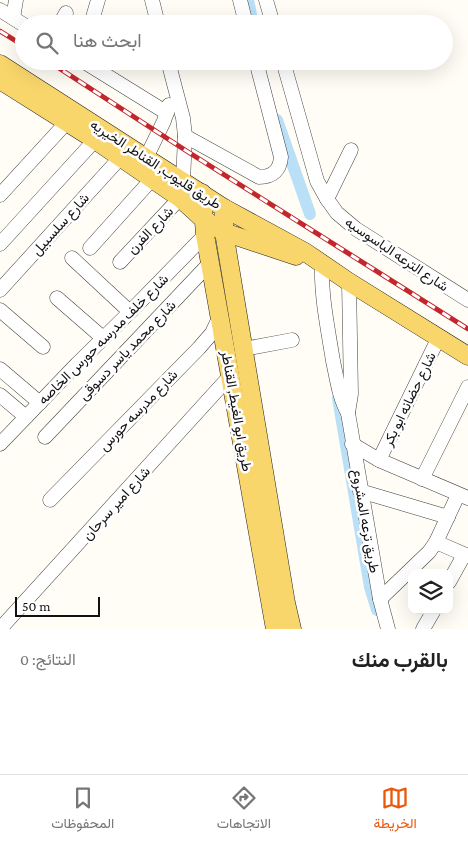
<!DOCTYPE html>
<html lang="ar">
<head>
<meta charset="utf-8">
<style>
  :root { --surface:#fff; --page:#f2f2f2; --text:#222; --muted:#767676; --line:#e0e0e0; --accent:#ea580c }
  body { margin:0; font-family:"Crimson Pro",Vazirmatn,serif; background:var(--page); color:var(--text); direction:rtl }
  .controls { position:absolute; right:15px; bottom:15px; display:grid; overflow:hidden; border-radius:10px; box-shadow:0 5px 20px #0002 }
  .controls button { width:45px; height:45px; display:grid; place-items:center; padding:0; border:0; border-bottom:1px solid var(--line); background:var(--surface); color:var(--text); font:25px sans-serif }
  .scale { position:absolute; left:15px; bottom:12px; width:85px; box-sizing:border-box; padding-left:5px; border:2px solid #111; border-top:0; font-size:14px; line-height:18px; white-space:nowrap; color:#111; -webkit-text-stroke:4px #fff; paint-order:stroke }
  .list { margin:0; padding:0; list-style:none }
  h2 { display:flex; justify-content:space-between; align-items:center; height:65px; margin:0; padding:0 20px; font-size:21px }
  h2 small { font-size:16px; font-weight:400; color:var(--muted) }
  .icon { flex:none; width:28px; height:28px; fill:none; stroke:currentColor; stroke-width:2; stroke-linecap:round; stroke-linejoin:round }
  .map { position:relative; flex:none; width:468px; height:629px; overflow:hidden; direction:ltr }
  .search { position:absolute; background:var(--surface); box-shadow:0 5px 20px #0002; left:15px; right:15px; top:15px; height:55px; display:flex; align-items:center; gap:12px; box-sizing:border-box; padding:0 18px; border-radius:28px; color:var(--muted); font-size:19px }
  .sheet { height:145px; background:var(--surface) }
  nav { display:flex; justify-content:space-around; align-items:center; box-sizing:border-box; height:70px; border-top:1px solid var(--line); background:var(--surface); font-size:14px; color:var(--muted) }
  nav a { display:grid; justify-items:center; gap:2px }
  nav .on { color:var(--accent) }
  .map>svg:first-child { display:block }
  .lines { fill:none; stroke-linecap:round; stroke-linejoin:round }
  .canal { stroke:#b9e0f7; stroke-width:12 }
  .minor-casing { stroke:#444; stroke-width:15 }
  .major-casing { stroke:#222; stroke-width:19 }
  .minor { stroke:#fff; stroke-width:14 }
  .major { stroke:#f9d66b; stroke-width:18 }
  .rail-casing { stroke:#c4262e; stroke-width:5 }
  .rail { stroke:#fff; stroke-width:3; stroke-dasharray:9; stroke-linecap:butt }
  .labels { text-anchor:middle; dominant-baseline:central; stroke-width:5; stroke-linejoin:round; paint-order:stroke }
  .street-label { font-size:14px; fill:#111; stroke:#fff }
</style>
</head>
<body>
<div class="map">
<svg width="468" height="629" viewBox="0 0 468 629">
  <rect width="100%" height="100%" fill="#fffdf5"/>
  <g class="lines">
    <!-- canal -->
    <g class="canal">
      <path d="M248 0 253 24"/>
      <path d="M277 120 310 214"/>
      <path d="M338 398 370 587 377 610"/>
    </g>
    <!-- minor casing -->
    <g class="minor-casing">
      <g id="minor">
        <path d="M152 0 158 24"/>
        <path d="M240 0 246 24"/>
        <path d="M266 0 273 24"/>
        <path d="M0 10 24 25"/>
        <path d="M13 18 16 0"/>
        <path d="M60 24 66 13"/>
        <path d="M91 24 98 0"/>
        <path d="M83 61 167 113"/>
        <path d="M168 61 183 118 185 136 183 182"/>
        <path d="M283 61 317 181 327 199 337 213 356 229 468 300"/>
        <path d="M185 136 259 177C273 177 280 170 281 157L256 61"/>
        <path d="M146 158 164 121 169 105"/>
        <path d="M0 195 67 122"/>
        <path d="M327 199 351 150"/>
        <path d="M0 244 95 140"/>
        <path d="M90 248 152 179"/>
        <path d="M72 258 130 312"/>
        <path d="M120 262 180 198"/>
        <path d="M322 265C321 297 328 329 333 361 337 379 339 397 348 413L380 599 388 629"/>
        <path d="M0 290 120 158"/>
        <path d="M57 298 103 338"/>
        <path d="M0 310 43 347"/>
        <path d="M244 349 292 340"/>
        <path d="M0 369 40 403"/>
        <path d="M0 395 26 417"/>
        <path d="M348 413 351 394 349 282"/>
        <path d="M45 437 210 263"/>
        <path d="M0 444 77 364 130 312 205 235"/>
        <path d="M352 444 379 460 468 498"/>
        <path d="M379 460 438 339"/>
        <path d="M422 479 468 387"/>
        <path d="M360 491 448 517"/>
        <path d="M50 500 199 348 212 333 220 316"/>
        <path d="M436 542 468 556"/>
        <path d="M449 582 464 555"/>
        <path d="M380 599 429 552 436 542 458 495"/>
        <path d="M0 629 231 375"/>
        <path d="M423 629 434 610"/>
      </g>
    </g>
    <!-- major casing -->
    <g class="major-casing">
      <g id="major">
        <path d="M0 64 224 208 305 252 349 282 468 356"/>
        <path d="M0 80 95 140 180 198 203 219 224 232 296 256"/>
        <path d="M202 193 205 235 275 629"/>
        <path d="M224 208V232L286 603 292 629"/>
      </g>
    </g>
    <!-- minor -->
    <use href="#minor" class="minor"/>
    <!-- major -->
    <use href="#major" class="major"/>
    <!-- rail casing -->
    <g class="rail-casing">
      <g id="rail">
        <path d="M0 31 24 46"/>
        <path d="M48 61 185 150 468 329"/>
      </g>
    </g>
    <!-- rail -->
    <use href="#rail" class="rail"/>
  </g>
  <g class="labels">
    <!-- street labels -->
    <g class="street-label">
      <text transform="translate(156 164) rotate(33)">طريق قليوب, القناطر الخيريه</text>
      <text transform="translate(60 224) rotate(-48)">شارع سلسبيل</text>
      <text transform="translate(150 230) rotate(-46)">شارع الفرن</text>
      <text transform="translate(397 254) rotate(34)">شارع الترعه الباسوسيه</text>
      <text transform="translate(103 339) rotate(-45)">شارع خلف مدرسه حورس الخاصه</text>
      <text transform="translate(127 350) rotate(-46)">شارع محمد ياسر دسوقى</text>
      <text transform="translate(409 399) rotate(-64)">شارع حضانه ابو بكر</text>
      <text transform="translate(138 410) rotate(-46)">شارع مدرسه حورس</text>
      <text transform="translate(237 411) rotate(80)">طريق ابو الغيط, القناطر</text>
      <text transform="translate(116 503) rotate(-48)">شارع امير سرحان</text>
      <text transform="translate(366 521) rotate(80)">طريق ترعه المشروع</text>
    </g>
  </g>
</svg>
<div class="controls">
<button><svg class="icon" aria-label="layers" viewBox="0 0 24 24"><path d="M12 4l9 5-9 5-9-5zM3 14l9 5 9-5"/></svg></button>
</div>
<div class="scale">50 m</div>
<div class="search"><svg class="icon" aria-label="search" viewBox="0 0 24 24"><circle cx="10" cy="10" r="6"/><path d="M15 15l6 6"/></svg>ابحث هنا</div>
</div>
<section class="sheet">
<h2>بالقرب منك<small>النتائج: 0</small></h2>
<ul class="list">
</ul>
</section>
<nav>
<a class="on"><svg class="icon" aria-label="map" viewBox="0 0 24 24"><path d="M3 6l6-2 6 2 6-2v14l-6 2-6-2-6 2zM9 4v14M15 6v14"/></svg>الخريطة</a>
<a><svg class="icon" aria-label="directions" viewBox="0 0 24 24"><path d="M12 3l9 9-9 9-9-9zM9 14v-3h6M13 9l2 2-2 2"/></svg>الاتجاهات</a>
<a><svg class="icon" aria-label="saved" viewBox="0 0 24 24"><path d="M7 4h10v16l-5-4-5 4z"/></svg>المحفوظات</a>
</nav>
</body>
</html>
